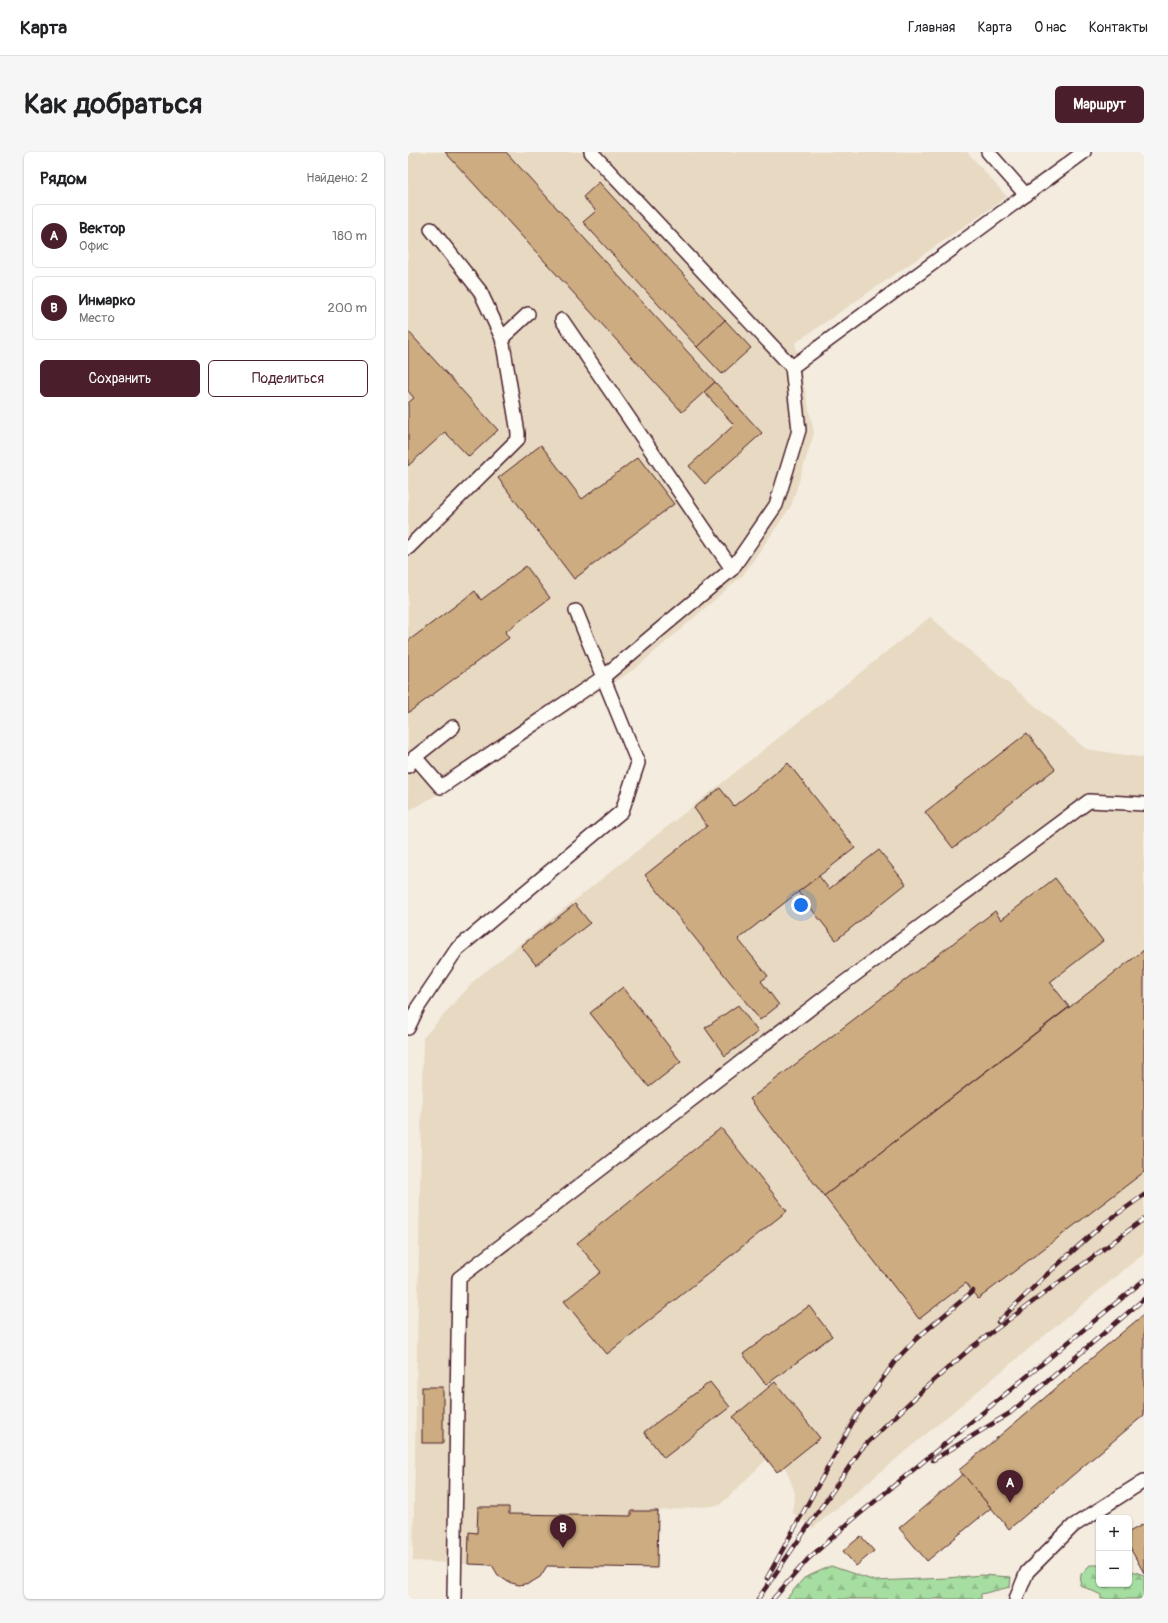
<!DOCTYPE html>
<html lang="ru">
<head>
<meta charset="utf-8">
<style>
  :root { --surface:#fff; --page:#f6f6f6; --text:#202124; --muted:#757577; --line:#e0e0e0; --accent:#4a1f2b }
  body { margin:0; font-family:Pangolin,sans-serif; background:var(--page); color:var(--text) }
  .controls { position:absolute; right:12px; bottom:12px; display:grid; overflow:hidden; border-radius:6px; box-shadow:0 1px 3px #0004 }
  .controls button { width:36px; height:36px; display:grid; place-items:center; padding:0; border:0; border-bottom:1px solid var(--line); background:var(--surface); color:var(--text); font:20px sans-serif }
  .you { position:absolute; left:393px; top:753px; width:14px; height:14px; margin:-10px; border:3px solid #fff; border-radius:50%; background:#1a73e8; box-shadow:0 0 0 6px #1a73e833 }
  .badge { display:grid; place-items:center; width:26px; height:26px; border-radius:50%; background:var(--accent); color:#fff; font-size:13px; font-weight:700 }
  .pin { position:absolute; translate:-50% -33px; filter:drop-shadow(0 1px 2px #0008) }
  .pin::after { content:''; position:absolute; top:21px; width:14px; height:12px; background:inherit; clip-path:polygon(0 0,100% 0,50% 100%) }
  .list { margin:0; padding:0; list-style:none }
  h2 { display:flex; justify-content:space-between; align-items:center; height:52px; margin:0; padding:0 16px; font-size:17px }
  h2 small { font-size:13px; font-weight:400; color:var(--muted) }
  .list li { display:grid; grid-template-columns:26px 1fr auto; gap:12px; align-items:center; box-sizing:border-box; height:64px; margin:0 8px 8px; padding:0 8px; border:1px solid var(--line); border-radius:6px }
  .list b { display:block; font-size:15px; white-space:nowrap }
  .list p { margin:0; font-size:13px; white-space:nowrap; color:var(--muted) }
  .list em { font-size:13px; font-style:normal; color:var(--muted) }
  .actions { display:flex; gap:8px; padding:12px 16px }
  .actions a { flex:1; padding:9px 0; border:1px solid var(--accent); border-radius:6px; text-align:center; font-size:14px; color:var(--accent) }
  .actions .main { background:var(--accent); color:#fff }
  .map { position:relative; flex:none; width:736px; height:1447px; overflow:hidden; border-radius:6px }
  header { display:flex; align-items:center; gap:24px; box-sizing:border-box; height:56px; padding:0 20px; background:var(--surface); border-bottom:1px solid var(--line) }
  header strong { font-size:19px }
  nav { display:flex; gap:22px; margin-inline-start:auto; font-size:14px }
  .intro { display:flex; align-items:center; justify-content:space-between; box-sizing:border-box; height:96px; padding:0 24px }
  h1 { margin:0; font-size:28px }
  .button { padding:10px 18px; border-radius:6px; background:var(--accent); color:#fff; font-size:14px; font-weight:700 }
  main { display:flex; gap:24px; padding:0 24px }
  aside { flex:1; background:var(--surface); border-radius:6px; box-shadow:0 1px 3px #0004 }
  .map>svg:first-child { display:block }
  .built { fill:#e7d9c2 }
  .forest { fill:url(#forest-firs); stroke:#787e66 }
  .building { fill:#ccac80; stroke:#4a1f2b }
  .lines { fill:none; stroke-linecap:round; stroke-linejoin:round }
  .service-casing { stroke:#4a1f2b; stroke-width:16 }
  .service { stroke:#fdfcf7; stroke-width:13 }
  .rail-casing { stroke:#4a1f2b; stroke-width:4.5 }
  .rail { stroke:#fdfcf7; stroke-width:3; stroke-dasharray:9; stroke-linecap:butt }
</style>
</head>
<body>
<header>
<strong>Карта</strong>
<nav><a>Главная</a><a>Карта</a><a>О нас</a><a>Контакты</a></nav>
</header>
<div class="intro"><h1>Как добраться</h1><a class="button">Маршрут</a></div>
<main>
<aside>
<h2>Рядом<small>Найдено: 2</small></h2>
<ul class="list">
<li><span class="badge">A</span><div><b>Вектор</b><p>Офис</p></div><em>180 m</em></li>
<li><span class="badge">B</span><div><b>Инмарко</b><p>Место</p></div><em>200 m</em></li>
</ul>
<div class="actions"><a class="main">Сохранить</a><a>Поделиться</a></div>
</aside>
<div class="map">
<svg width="736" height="1447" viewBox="0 0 736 1447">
  <defs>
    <pattern id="forest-firs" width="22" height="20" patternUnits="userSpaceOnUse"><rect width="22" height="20" fill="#a6dda1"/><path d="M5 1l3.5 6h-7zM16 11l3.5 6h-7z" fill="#90bd8b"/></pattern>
  </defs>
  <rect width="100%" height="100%" fill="#f3ecdf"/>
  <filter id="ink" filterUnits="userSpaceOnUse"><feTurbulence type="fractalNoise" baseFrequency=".025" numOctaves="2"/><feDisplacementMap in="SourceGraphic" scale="8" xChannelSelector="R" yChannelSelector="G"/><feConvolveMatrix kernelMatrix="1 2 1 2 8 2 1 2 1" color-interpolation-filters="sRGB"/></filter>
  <g filter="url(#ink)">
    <!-- built -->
    <g class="built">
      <path d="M0 0H559L599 45 387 191 406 281 383 354 335 423 228 516 36 639 0 659Z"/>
      <path d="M522 465 678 597 736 606V1101L405 1376 384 1360 387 1341 377 1314 369 1320 359 1307 312 1353 250 1359H223V1364L101 1362V1355H70L69 1381H61L60 1412 5 1409 15 886 67 828Z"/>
    </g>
    <!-- forest -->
    <g class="forest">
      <path d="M682 1413H691V1432H721V1418L736 1423V1447H693V1443L672 1433 673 1422Z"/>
      <path d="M423 1414 467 1429 539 1426 574 1423 603 1425 602 1435 573 1442V1447H378L396 1426Z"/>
    </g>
    <!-- building -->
    <g class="building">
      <path d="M37 0H98L307 230 274 260Z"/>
      <path d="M191 30 317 168 289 195 175 70 188 59 175 45Z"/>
      <path d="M317 168 343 196 314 222 289 195Z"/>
      <path d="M0 179 90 278 61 305 37 280 0 314V251L6 246 0 239Z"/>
      <path d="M307 230 354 281 297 332 281 314 326 273 296 240Z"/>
      <path d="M133 293 174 347 230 305 266 352 166 427 90 326Z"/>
      <path d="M118 414 142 446 97 480 101 486 0 561V489L67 439 73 448Z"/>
      <path d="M619 581 647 617 545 696 517 660Z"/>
      <path d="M380 611 447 696 330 787 360 824 353 829 371 853 352 868 237 723 299 674 286 656 312 636 326 654Z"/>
      <path d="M471 698 498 732 428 788 390 740 411 724 421 737Z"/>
      <path d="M647 726 695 789 642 830 661 855 416 1044 342 947 587 759 593 768Z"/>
      <path d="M167 752 182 771 128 813 113 794Z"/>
      <path d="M736 798V1020L570 1147 558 1131 511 1167 416 1044Z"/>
      <path d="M215 835 273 910 241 935 182 861Z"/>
      <path d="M330 853 350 880 317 904 297 876Z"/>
      <path d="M313 976 379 1059 199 1202 156 1149 193 1120 169 1091Z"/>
      <path d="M401 1154 424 1184 358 1233 335 1202Z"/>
      <path d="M736 1162V1263L601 1377 551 1318Z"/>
      <path d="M302 1230 322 1255 256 1306 236 1280Z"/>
      <path d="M367 1230 412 1286 369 1320 325 1265Z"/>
      <rect x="14" y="1235" width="21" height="56"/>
      <path d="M555 1322 583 1356 519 1409 491 1376Z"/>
      <path d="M70 1355H101V1362L223 1364V1359H250L249 1416 139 1414 132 1425 122 1431 111 1433 100 1430 90 1423 84 1413 60 1412 61 1380 69 1381Z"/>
      <path d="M736 1372V1421L721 1394V1380Z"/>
      <path d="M453 1384 466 1399 448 1414 435 1399Z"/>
    </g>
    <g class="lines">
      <!-- service casing -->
      <g class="service-casing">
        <g id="service">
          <path d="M183 0 384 215"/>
          <path d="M580 0 618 43"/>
          <path d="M23 77 72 139 94 186"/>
          <path d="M154 168 324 417"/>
          <path d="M0 396 110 287V281L94 186 120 162"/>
          <path d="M7 605 33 635 194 526 324 417 368 353 391 278 384 215 676 0"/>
          <path d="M0 614 7 605 45 575"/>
          <path d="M0 876 10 855 49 797 214 659 230 611 168 459"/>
          <path d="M46 1447 51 1126 433 833 681 649 736 652"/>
          <path d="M608 1447 619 1420 665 1374 736 1329"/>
        </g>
      </g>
      <!-- service -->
      <use href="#service" class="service"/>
      <!-- rail casing -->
      <g class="rail-casing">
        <g id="rail">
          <path d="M590 1170 636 1125 694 1073 736 1043"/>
          <path d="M525 1308 602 1261 736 1147"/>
          <path d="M359 1426 447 1266 488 1208 508 1187 565 1139"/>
          <path d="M350 1447 454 1296 516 1237 564 1195 736 1067"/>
          <path d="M365 1447 400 1407 443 1369 736 1128"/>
        </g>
      </g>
      <!-- rail -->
      <use href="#rail" class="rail"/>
    </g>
  </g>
</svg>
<div class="controls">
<button>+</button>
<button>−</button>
</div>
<div class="you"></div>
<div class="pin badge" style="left:602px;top:1351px">A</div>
<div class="pin badge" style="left:155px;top:1396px">B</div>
</div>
</main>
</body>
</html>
